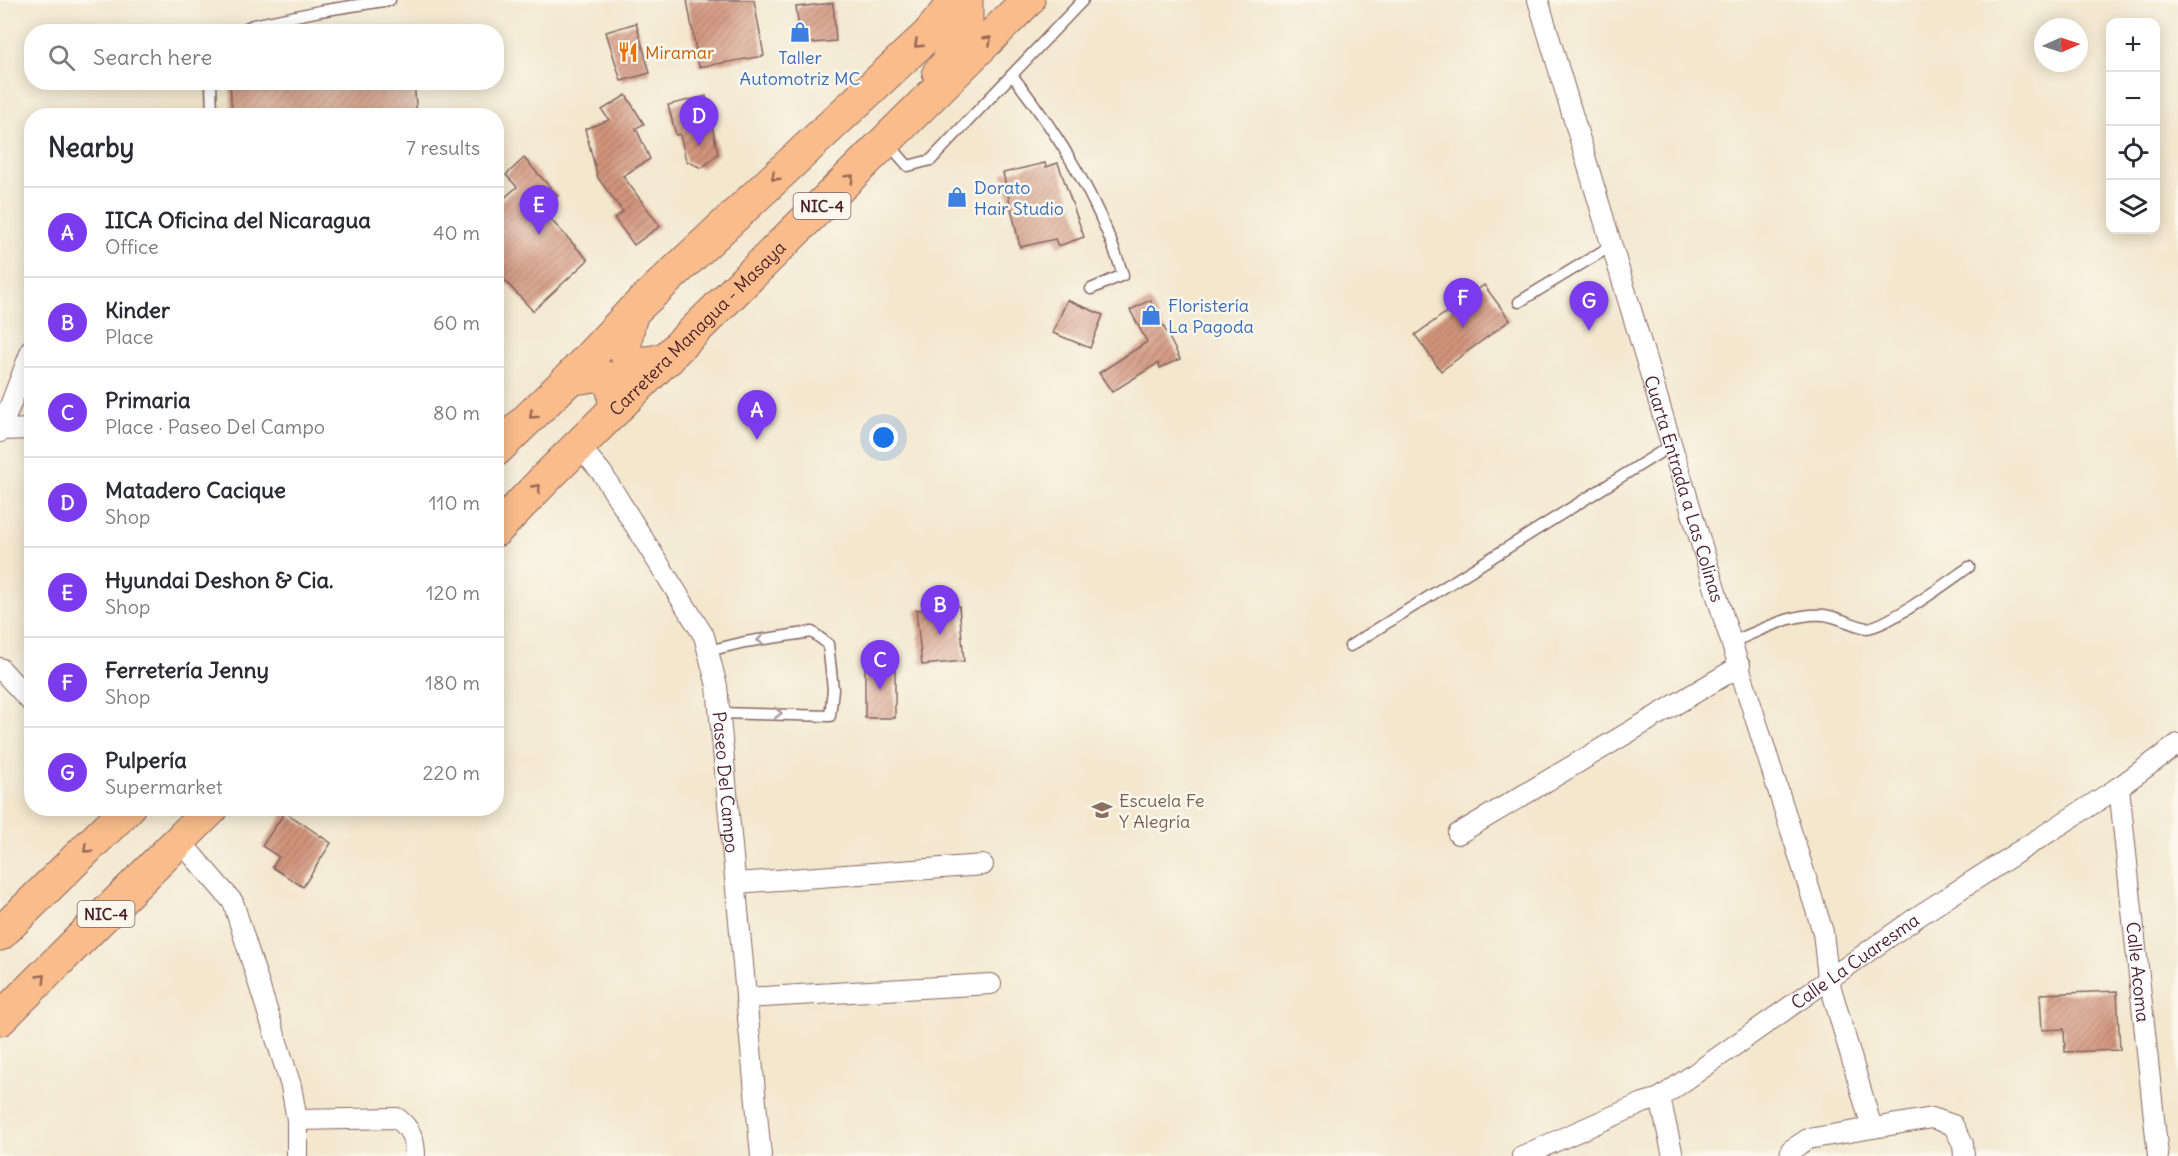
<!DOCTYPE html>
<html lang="en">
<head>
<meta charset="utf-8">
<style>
  :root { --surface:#fff; --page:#f2f2f3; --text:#2b2b33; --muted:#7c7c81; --line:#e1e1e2; --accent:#7c3aed }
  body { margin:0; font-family:Delius,sans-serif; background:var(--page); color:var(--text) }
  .controls { position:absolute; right:18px; top:18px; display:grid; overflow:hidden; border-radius:12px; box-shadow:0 3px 15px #0003 }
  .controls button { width:54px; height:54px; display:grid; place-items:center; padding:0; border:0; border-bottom:2px solid var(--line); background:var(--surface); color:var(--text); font:30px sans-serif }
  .compass { position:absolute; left:2034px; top:18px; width:54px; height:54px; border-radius:50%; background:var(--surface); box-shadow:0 3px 15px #0003; rotate:87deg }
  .you { position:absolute; left:884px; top:438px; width:21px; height:21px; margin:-15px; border:4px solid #fff; border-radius:50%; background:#1a73e8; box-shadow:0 0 0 9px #1a73e833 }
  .badge { display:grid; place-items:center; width:39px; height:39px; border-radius:50%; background:var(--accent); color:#fff; font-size:20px; font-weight:700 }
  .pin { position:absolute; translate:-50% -50px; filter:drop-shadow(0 2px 3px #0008) }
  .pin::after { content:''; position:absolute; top:32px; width:21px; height:18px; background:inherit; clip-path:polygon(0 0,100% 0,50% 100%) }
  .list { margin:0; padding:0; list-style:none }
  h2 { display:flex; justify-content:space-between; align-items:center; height:78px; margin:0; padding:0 24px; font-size:26px }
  h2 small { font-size:20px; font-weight:400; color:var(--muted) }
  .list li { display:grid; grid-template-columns:39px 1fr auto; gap:18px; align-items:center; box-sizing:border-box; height:90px; padding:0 24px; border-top:2px solid var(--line) }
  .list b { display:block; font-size:22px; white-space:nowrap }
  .list p { margin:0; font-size:20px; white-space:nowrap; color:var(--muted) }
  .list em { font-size:20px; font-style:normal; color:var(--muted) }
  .icon { flex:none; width:33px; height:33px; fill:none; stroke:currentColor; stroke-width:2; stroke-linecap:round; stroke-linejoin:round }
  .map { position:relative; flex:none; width:2178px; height:1156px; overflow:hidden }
  .search { position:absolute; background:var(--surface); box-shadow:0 3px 15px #0003; left:24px; top:24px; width:480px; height:66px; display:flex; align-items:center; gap:15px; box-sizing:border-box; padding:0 21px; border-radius:24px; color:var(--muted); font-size:22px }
  .panel { position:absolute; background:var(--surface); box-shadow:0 3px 15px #0003; left:24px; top:108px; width:480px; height:708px; border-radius:24px }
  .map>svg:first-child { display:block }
  .building { fill:url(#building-hatch) }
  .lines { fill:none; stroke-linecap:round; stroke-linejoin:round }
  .lane-casing { stroke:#856564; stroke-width:13 }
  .street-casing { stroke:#856564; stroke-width:22 }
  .highway-casing { stroke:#856564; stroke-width:35 }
  .lane { stroke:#fff; stroke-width:10 }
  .street { stroke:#fff; stroke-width:20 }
  .highway { stroke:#f9bc8a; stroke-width:33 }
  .oneway { stroke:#996656 }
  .oneway2 { stroke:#ae9aa0 }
  .labels { text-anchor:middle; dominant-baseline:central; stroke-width:5; stroke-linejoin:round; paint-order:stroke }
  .shield { fill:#fbf7ec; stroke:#7f6065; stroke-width:1.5 }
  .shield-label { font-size:16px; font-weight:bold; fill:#4a1f2b }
  .food-label { font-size:18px; fill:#c56008; stroke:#fbf7ec; text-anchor:start }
  .shop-label { font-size:18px; fill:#366cbe; stroke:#fbf7ec; text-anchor:start }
  .street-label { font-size:18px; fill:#4a1f2b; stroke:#fbf7ec }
  .education-label { font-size:18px; fill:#785e54; stroke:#fbf7ec; text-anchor:start }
</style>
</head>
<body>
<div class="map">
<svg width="2178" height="1156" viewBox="0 0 2178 1156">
  <defs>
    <pattern id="building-hatch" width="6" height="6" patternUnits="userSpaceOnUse" patternTransform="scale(1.5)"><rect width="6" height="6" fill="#d2957d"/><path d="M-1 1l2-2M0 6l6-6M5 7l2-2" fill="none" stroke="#ac7967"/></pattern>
  </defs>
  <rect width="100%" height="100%" fill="#fbf7ec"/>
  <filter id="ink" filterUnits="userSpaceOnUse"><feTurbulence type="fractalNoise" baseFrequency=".0167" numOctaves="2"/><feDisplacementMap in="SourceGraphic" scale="12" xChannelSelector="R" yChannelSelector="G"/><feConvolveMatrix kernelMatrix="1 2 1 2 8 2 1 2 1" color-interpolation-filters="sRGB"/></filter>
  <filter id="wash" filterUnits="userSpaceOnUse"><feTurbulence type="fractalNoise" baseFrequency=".008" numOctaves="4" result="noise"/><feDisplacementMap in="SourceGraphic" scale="24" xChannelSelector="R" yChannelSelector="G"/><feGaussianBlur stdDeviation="1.35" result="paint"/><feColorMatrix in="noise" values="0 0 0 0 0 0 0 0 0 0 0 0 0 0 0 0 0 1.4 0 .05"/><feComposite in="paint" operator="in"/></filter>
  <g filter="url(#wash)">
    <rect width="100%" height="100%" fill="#f3e7cd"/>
    <g id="blocks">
      <!-- building -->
      <g class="building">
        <path d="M687 0H754L764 56 699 67Z"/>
        <path d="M833 3 836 41 801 44 796 7Z"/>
        <path d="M636 23 650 73 621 81 606 32Z"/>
        <path d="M230 82H348L349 86 414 82 417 116H232Z"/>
        <path d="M626 95 644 124 636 128 650 159 623 176 660 226 634 245 614 218 623 212 598 178 585 129 609 120 602 110Z"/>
        <path d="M706 96 718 154 702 168 686 161 680 134 676 135 668 105Z"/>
        <path d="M524 158 558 196 542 210 588 260 533 311 496 271V205L517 187 506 175Z"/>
        <path d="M1045 163 1046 167 1058 163 1084 237 1058 246 1055 239 1020 247 1003 173Z"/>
        <path d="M1484 285 1510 320 1441 371 1415 335Z"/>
        <path d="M1067 300 1103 315 1090 348 1053 333Z"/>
        <path d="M1150 300 1180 359 1160 368 1158 363 1112 392 1099 373 1147 342 1130 310Z"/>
        <path d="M959 606 964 661 922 665 916 610Z"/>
        <rect x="865" y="662" width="30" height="56"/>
        <path d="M285 812 331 843 303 887 272 867 279 857 262 846Z"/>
        <path d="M2117 991 2120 1050 2065 1052 2064 1029 2042 1030 2040 994Z"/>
      </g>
    </g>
  </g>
  <g filter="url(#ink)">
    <use href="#blocks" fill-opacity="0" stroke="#856564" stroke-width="1.5"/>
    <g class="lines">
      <!-- lane casing -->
      <g class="lane-casing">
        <g id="lane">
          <path d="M238 32 253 25 320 11 390 0"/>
          <path d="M1012 75C1060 136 1099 200 1123 275L1091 289"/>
          <path d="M211 82 212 116"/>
          <path d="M888 143 908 166 931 160 1083 0"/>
          <path d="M1519 302 1611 246"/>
          <path d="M1732 642C1760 631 1793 612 1824 615 1836 616 1860 628 1867 628 1889 626 1949 581 1969 567"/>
          <path d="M1350 646 1672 445"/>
          <path d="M708 651 745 642 812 632 828 644 833 689 830 716 720 713"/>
        </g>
      </g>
      <!-- street casing -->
      <g class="street-casing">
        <g id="street">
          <path id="s1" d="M1538 0 1723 616 1823 932 1828 978 1872 1128"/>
          <path d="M1 430 32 429"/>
          <path d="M0 432 32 348"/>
          <path id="s2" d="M579 446 602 473 704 636 717 686 761 1156"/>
          <path d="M0 668 32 703"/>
          <path id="s3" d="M2119 787 2158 1156"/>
          <path d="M1458 834 1740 666"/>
          <path d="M180 841 233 902 291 1086 297 1120V1156"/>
          <path d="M736 883 983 865"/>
          <path d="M746 998 991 984"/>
          <path d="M1660 1098 1673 1156"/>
          <path d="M297 1120 397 1118C410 1128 415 1139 415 1156"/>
          <path id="s4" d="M1522 1156 1643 1103 1660 1098 1920 915 2119 787 2178 744"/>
          <path d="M1790 1156 1791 1150 1808 1139 1932 1118 1953 1125 1963 1144 1964 1156"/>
        </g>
      </g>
      <!-- highway casing -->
      <g class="highway-casing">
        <g id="highway">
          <path d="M939 73 946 66 966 24V0"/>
          <path d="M632 312C620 353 619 373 669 358"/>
          <path d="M569 379 594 375 607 378C615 389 615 397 614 411"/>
          <path d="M496 450 569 379 632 312 929 34 956 0"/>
          <path id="s5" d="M496 530 549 475 1028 0"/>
          <path d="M0 934 128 808"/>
          <path d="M0 1019 212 808"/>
        </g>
      </g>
      <!-- lane -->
      <use href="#lane" class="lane"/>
      <!-- street -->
      <use href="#street" class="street"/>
      <!-- highway -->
      <use href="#highway" class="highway"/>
    </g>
    <!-- one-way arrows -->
    <defs><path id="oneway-chevron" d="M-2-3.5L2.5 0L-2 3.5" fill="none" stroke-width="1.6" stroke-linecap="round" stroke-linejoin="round" transform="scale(1.5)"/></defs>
    <g class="oneway">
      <use href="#oneway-chevron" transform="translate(988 40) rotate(-45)"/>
      <use href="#oneway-chevron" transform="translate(918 44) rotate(137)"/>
      <use href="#oneway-chevron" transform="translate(775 177) rotate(137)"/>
      <use href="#oneway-chevron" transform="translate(850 178) rotate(-45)"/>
      <use href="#oneway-chevron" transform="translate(533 415) rotate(136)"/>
      <use href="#oneway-chevron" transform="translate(537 488) rotate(-46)"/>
      <use href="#oneway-chevron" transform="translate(87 849) rotate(136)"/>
      <use href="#oneway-chevron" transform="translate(42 978) rotate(-45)"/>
    </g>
    <g class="oneway2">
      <use href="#oneway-chevron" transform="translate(761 640) rotate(173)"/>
      <use href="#oneway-chevron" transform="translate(778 713) rotate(1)"/>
    </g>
  </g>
  <!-- icons -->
  <defs>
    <g id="shop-bare" transform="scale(1.62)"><path d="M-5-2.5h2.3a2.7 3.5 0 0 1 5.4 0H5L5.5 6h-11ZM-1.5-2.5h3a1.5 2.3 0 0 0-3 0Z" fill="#3f7fe0" stroke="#fbf7ec" stroke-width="2.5" paint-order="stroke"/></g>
    <g id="restaurant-bare" transform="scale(1.62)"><path d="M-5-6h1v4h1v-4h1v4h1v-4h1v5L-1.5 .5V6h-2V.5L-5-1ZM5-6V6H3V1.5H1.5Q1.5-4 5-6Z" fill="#e8710a" stroke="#fbf7ec" stroke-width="2.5" paint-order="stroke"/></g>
    <g id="school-bare" transform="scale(1.62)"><path d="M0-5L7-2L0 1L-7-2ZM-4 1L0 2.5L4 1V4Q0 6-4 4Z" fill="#8d6e63" stroke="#fbf7ec" stroke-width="2.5" paint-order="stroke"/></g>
  </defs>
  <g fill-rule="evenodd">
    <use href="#shop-bare" x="800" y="32"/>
    <use href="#restaurant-bare" x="628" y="52"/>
    <use href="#shop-bare" x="957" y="197"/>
    <use href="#shop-bare" x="1151" y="315"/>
    <use href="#school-bare" x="1102" y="810"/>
  </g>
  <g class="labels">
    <!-- shield labels -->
    <g class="shield">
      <rect x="793.5" y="193" width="57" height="26" rx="4.5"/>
      <rect x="77.5" y="901" width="57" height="26" rx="4.5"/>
    </g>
    <g class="shield-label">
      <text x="822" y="206">NIC-4</text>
      <text x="106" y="914">NIC-4</text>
    </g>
    <!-- food labels -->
    <g class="food-label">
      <text x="645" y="52">Miramar</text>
    </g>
    <!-- shop labels -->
    <g class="shop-label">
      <text x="800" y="57" text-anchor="middle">Taller<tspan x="800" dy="21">Automotriz MC</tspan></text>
      <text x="974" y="187">Dorato<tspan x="974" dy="21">Hair Studio</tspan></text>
      <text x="1168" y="305">Floristería<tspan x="1168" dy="21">La Pagoda</tspan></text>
    </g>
    <!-- street labels -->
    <g class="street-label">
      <text stroke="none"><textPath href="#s5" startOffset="285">Carretera Managua - Masaya</textPath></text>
      <text stroke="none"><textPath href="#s1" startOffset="510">Cuarta Entrada a Las Colinas</textPath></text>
      <text stroke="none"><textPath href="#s2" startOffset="376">Paseo Del Campo</textPath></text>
      <text stroke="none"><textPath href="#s4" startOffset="388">Calle La Cuaresma</textPath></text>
      <text stroke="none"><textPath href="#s3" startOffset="186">Calle Acoma</textPath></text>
    </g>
    <!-- education labels -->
    <g class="education-label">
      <text x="1119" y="800">Escuela Fe<tspan x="1119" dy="21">Y Alegría</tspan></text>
    </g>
  </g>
</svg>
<div class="controls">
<button>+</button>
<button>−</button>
<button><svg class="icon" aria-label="locate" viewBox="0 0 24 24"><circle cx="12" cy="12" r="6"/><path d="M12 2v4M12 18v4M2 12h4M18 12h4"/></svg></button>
<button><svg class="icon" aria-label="layers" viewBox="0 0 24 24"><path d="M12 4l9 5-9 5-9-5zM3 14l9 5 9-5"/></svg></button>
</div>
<svg class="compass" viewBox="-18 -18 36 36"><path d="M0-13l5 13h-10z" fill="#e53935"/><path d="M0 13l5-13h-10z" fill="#7c7c81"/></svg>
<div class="you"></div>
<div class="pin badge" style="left:757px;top:440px">A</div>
<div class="pin badge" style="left:940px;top:635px">B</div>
<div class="pin badge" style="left:880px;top:690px">C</div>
<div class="pin badge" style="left:699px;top:146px">D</div>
<div class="pin badge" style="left:539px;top:235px">E</div>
<div class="pin badge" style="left:1463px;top:328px">F</div>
<div class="pin badge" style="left:1589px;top:331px">G</div>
<div class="search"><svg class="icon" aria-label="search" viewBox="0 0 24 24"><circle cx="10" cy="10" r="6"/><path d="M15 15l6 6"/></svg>Search here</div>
<section class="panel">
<h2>Nearby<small>7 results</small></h2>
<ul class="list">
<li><span class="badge">A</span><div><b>IICA Oficina del Nicaragua</b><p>Office</p></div><em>40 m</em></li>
<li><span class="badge">B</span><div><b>Kinder</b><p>Place</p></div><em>60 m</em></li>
<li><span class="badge">C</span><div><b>Primaria</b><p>Place · Paseo Del Campo</p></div><em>80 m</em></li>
<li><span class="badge">D</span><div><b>Matadero Cacique</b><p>Shop</p></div><em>110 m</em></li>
<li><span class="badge">E</span><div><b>Hyundai Deshon &amp; Cia.</b><p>Shop</p></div><em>120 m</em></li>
<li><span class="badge">F</span><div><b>Ferretería Jenny</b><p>Shop</p></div><em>180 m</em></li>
<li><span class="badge">G</span><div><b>Pulpería</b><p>Supermarket</p></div><em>220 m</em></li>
</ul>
</section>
</div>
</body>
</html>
